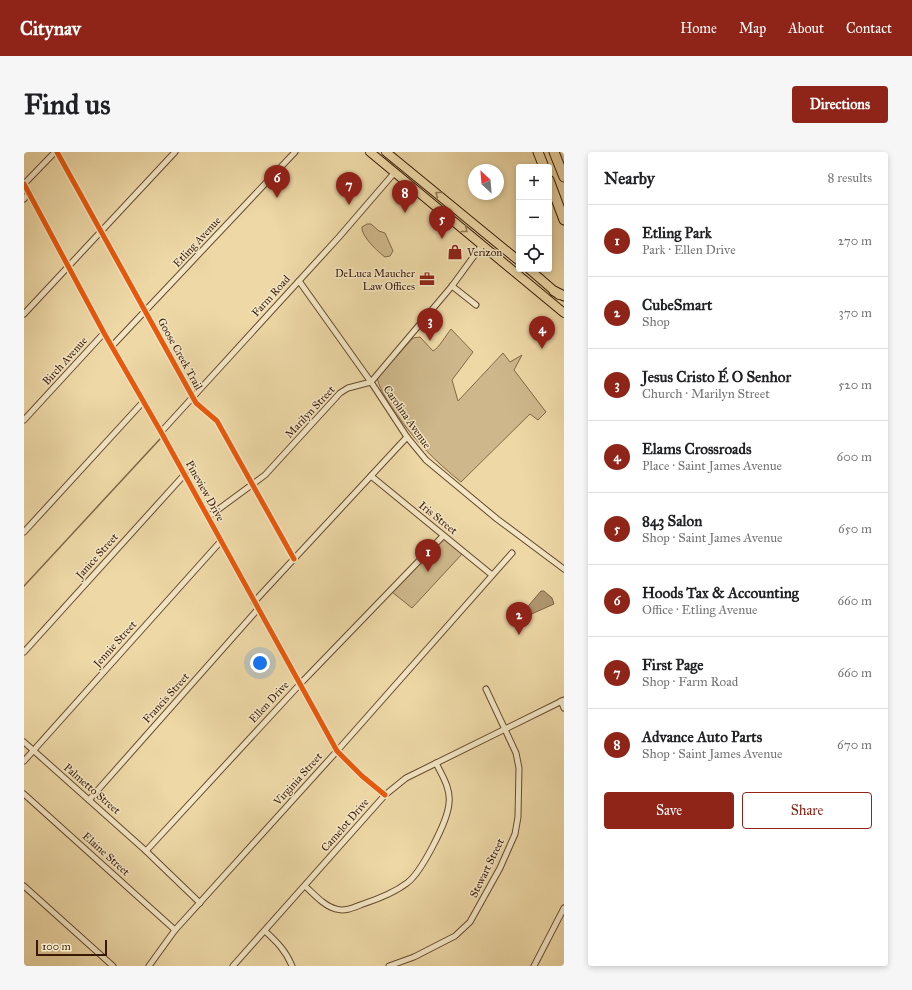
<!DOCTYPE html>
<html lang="en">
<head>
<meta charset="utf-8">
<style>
  :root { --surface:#fff; --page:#f6f6f6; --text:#202124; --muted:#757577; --line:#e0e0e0; --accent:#8f2418 }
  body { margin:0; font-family:"IM FELL Great Primer",serif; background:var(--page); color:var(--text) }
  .controls { position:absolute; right:12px; top:12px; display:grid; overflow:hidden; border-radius:4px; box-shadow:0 2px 6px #0003 }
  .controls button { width:36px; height:36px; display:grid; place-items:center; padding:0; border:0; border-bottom:1px solid var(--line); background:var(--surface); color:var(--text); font:20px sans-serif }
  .compass { position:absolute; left:444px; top:12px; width:36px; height:36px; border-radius:50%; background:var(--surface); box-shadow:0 2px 6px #0003; rotate:334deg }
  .scale { position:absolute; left:12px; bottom:10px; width:71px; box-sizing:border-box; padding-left:4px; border:2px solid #381906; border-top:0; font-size:11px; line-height:14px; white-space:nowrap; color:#381906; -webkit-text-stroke:3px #f3e6c5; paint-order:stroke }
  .you { position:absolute; left:236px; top:511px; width:14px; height:14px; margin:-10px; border:3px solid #fff; border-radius:50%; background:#1a73e8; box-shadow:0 0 0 6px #1a73e833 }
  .badge { display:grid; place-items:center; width:26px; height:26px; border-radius:50%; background:var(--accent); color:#fff; font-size:13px; font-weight:700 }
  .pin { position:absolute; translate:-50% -33px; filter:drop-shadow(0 1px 2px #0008) }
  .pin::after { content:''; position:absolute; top:21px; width:14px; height:12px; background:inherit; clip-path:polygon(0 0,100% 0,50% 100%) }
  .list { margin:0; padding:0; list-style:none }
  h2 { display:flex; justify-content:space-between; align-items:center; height:52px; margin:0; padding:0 16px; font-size:17px }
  h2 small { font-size:13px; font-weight:400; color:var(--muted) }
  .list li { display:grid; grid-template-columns:26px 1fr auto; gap:12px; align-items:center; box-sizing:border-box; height:72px; padding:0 16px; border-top:1px solid var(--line) }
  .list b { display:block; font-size:15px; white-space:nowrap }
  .list p { margin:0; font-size:13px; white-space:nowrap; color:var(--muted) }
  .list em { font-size:13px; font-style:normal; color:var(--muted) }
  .actions { display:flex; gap:8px; padding:12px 16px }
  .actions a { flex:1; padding:9px 0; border:1px solid var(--accent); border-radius:4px; text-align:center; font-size:14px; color:var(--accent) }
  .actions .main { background:var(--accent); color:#fff }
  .icon { flex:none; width:22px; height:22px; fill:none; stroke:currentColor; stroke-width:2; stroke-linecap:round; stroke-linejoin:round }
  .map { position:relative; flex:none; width:540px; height:814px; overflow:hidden; border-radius:4px }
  header { display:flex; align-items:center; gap:24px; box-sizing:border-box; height:56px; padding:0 20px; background:var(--accent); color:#fff }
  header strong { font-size:19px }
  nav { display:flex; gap:22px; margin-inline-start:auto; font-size:14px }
  .intro { display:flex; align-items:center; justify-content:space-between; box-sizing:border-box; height:96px; padding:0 24px }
  h1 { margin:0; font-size:28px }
  .button { padding:10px 18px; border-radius:4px; background:var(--accent); color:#fff; font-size:14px; font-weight:700 }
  main { display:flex; gap:24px; padding:0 24px }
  aside { flex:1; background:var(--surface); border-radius:4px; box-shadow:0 2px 6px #0003 }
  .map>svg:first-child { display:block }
  .green { fill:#ceb88b; stroke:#836848 }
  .water { fill:#af9770; stroke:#7f6546 }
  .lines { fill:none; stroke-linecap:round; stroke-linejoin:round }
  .stream { stroke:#7f6546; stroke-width:1.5 }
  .street-casing { stroke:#65492e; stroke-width:7 }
  .primary-casing { stroke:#381906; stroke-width:10 }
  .highway-casing { stroke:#381906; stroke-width:11 }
  .street { stroke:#f3e6c5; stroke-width:5 }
  .primary { stroke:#edd8a6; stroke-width:8 }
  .highway { stroke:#edd8a6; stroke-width:9 }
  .cycleway-casing { stroke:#f3e6c5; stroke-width:8 }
  .cycleway { stroke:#e8590c; stroke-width:5 }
  .oneway { stroke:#927856 }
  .labels { text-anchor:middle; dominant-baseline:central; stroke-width:3; stroke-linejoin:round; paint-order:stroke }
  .street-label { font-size:11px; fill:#381906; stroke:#f3e6c5 }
  .poi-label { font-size:11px; fill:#381906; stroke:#f3e6c5; text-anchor:start }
</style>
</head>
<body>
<header>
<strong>Citynav</strong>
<nav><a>Home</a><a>Map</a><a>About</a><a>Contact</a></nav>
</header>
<div class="intro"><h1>Find us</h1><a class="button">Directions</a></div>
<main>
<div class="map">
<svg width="540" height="814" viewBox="0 0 540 814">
  <rect width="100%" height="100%" fill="#edd8a6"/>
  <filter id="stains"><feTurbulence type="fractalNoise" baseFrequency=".005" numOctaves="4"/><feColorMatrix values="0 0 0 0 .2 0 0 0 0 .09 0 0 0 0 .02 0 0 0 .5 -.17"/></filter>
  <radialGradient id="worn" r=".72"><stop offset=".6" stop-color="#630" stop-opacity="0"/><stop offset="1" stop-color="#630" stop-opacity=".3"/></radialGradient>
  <!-- green -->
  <g class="green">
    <path d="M343 72H347L355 79 361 81 369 99 366 104 361 105C354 100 337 84 338 75Z"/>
    <path d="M427 177 449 200 428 228 434 249 479 201 486 210 498 203 490 218 522 260 514 268 506 262 437 330C412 310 392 290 373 263 365 251 357 241 353 226L389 186 396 185 409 199C415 196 422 183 427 177Z"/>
    <path d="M420 386 439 401 388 456 368 440Z"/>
  </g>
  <!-- water -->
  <path class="water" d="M517 439H520L528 446 530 452 494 468V466Z"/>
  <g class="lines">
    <!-- stream -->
    <path class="stream" d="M0 434 136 287"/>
    <!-- street casing -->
    <g class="street-casing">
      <g id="street">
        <path d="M0 32 80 181 137 280 313 599 338 624 361 643"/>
        <path d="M0 32 31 0"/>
        <path d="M0 47 5 41"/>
        <path d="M275 129 347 230 383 285 402 308 473 367 540 417"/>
        <path d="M428 134 452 153"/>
        <path d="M0 162 151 0"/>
        <path d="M89 193 271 0"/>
        <path d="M0 268 80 181"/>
        <path d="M137 280 315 85 371 20"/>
        <path d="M347 324 468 423"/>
        <path d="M184 365 241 323 316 241 324 236 347 230 428 134 458 93"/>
        <path d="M0 380 119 250"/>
        <path d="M230 450 383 285"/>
        <path d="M0 500 161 322"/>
        <path d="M537 549 540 556"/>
        <path d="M0 590 122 699 176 751"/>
        <path d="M0 609 197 389"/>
        <path d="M0 642 151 778"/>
        <path d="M65 648 234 457"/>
        <path d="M122 699 277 531 419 384"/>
        <path d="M0 734 89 814"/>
        <path d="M281 734C290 742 300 754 312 757 321 760 331 755 339 752 354 747 370 741 383 731 397 721 424 669 425 651 427 637 418 623 412 611"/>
        <path d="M241 779C253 790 262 799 268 814"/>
        <path d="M125 814 151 778 313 599 488 401"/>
        <path d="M209 814 361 643 382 626 540 548"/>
        <path d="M365 814 390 805 431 784 446 770 476 716 491 682 494 665 495 616 492 601 462 537"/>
        <path d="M510 814 540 756"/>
      </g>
    </g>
    <!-- primary casing -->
    <g class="primary-casing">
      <g id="primary">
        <path d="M346 0 540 161"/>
        <path d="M362 0 495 109"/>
        <path d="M505 117 535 143"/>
      </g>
    </g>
    <!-- highway casing -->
    <g class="highway-casing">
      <g id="highway">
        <path d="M514 0 520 15"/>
        <path d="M530 0 540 25"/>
        <path d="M525 28 540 68"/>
        <path d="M530 139 540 144"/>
      </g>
    </g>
    <!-- street -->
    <use href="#street" class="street"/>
    <!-- primary -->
    <use href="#primary" class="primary"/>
    <!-- highway -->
    <use href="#highway" class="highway"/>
    <!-- cycleway casing -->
    <g class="cycleway-casing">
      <g id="cycleway">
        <path d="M33 0 172 251 193 269 270 407"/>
        <path d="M0 32 80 181 137 280 313 599 338 624 361 643"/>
      </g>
    </g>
    <!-- cycleway -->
    <use href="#cycleway" class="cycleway"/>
  </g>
  <!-- one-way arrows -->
  <defs><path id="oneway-chevron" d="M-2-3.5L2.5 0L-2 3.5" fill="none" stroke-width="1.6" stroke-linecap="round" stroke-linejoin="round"/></defs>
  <g class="oneway">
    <use href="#oneway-chevron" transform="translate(414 42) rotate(-141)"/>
    <use href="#oneway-chevron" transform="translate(441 78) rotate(39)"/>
  </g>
  <!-- icons -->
  <defs>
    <g id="shop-bare" transform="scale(1.2)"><path d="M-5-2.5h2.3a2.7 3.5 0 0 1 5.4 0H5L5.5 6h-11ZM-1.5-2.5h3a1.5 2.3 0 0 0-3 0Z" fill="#8f2418" stroke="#f3e6c5" stroke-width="2.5" paint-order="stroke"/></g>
    <g id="office-bare" transform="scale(1.2)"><path d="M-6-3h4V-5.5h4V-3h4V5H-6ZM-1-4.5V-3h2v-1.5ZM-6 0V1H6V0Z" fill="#8f2418" stroke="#f3e6c5" stroke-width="2.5" paint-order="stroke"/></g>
  </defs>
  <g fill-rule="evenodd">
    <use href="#shop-bare" x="431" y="100"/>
    <use href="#office-bare" x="403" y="127"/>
  </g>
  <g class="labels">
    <!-- street labels -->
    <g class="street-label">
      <text transform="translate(173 90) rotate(-47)">Etling Avenue</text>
      <text transform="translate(247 144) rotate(-48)">Farm Road</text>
      <text transform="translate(156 202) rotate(61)">Goose Creek Trail</text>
      <text transform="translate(41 209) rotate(-48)">Birch Avenue</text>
      <text transform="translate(286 260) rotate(-47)">Marilyn Street</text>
      <text transform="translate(383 265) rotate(55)">Carolina Avenue</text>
      <text transform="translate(181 339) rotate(61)">Pineview Drive</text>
      <text transform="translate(414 366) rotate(39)">Iris Street</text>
      <text transform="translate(73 404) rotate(-48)">Janice Street</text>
      <text transform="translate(91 492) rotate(-48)">Jennie Street</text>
      <text transform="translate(142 546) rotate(-48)">Francis Street</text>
      <text transform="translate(245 550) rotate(-47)">Ellen Drive</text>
      <text transform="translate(274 627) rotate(-48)">Virginia Street</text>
      <text transform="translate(68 637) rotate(41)">Palmetto Street</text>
      <text transform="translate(321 673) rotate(-49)">Camelot Drive</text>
      <text transform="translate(82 702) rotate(42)">Elaine Street</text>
      <text transform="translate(463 716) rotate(-64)">Stewart Street</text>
    </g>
    <!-- poi labels -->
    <g class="poi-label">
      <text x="443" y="100">Verizon</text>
      <text x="391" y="121" text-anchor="end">DeLuca Maucher<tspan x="391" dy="13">Law Offices</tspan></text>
    </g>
  </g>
  <rect width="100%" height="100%" filter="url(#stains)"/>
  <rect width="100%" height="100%" fill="url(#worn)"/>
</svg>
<div class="controls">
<button>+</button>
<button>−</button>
<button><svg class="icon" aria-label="locate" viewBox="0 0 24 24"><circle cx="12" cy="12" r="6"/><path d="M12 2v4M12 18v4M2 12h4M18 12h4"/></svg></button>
</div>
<svg class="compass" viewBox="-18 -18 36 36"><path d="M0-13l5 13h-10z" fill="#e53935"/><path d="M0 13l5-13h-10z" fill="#757577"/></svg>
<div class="scale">100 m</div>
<div class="you"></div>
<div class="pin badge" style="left:404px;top:420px">1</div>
<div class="pin badge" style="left:495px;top:483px">2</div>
<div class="pin badge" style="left:406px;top:189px">3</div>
<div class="pin badge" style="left:518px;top:197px">4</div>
<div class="pin badge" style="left:418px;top:87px">5</div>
<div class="pin badge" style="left:253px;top:46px">6</div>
<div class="pin badge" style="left:325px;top:53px">7</div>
<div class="pin badge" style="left:381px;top:61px">8</div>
</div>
<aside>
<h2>Nearby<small>8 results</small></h2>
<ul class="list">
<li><span class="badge">1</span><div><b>Etling Park</b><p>Park · Ellen Drive</p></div><em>270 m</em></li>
<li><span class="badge">2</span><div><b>CubeSmart</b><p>Shop</p></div><em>370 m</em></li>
<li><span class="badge">3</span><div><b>Jesus Cristo É O Senhor</b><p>Church · Marilyn Street</p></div><em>520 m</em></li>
<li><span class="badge">4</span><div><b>Elams Crossroads</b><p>Place · Saint James Avenue</p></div><em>600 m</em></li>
<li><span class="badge">5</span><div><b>843 Salon</b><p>Shop · Saint James Avenue</p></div><em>650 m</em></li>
<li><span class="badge">6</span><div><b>Hoods Tax &amp; Accounting</b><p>Office · Etling Avenue</p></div><em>660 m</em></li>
<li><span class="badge">7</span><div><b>First Page</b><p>Shop · Farm Road</p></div><em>660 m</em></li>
<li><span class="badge">8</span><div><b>Advance Auto Parts</b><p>Shop · Saint James Avenue</p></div><em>670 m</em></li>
</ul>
<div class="actions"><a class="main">Save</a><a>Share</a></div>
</aside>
</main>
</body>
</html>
